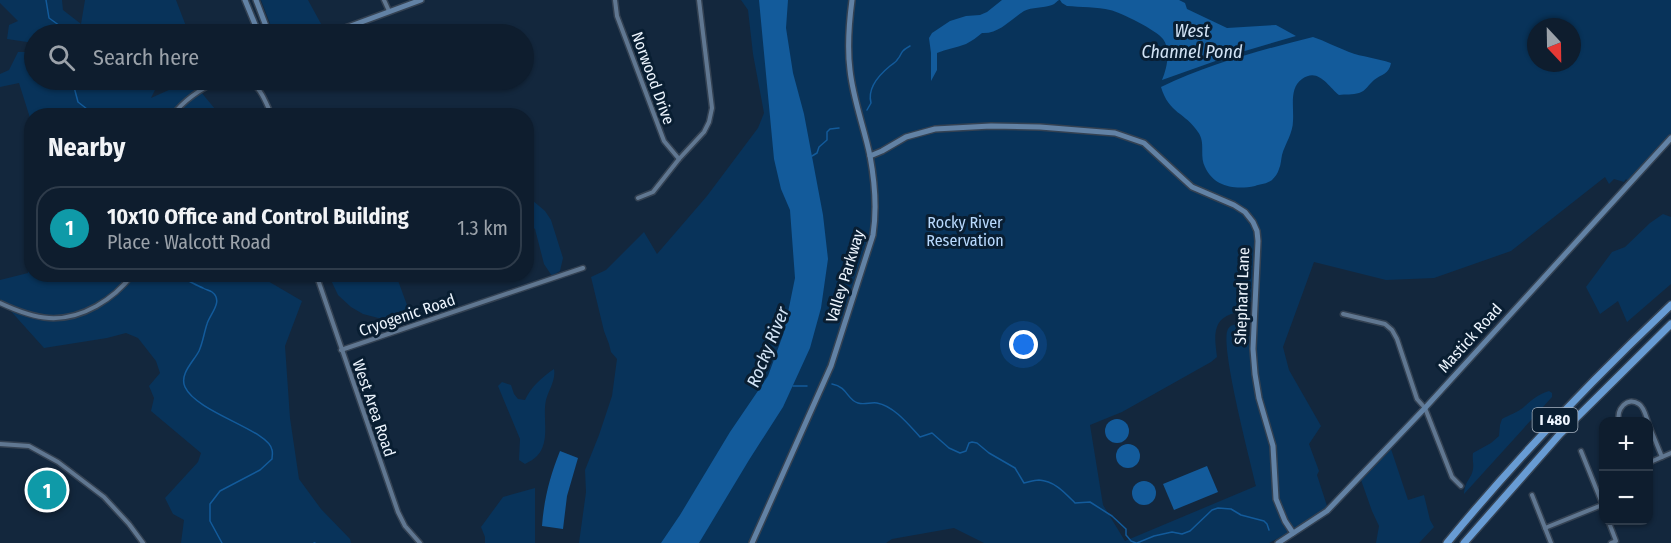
<!DOCTYPE html>
<html lang="en">
<head>
<meta charset="utf-8">
<style>
  :root { --surface:#0e1d2e; --page:#1c2a3a; --text:#f1f3f6; --muted:#9ba2aa; --line:#2e3b4a; --accent:#ea580c }
  body { margin:0; font-family:"Fira Sans Condensed",sans-serif; background:var(--page); color:var(--text) }
  .controls { position:absolute; right:18px; bottom:18px; display:grid; overflow:hidden; border-radius:12px; box-shadow:0 2px 4px #0004 }
  .controls button { width:54px; height:54px; display:grid; place-items:center; padding:0; border:0; border-bottom:2px solid var(--line); background:var(--surface); color:var(--text); font:30px sans-serif }
  .compass { position:absolute; left:1527px; top:18px; width:54px; height:54px; border-radius:50%; background:var(--surface); box-shadow:0 2px 4px #0004; rotate:158deg }
  .you { position:absolute; left:1024px; top:345px; width:21px; height:21px; margin:-15px; border:4px solid #fff; border-radius:50%; background:#1a73e8; box-shadow:0 0 0 9px #1a73e833 }
  .badge { display:grid; place-items:center; width:39px; height:39px; border-radius:50%; background:var(--accent); color:#fff; font-size:20px; font-weight:700 }
  .pin { position:absolute; translate:-50% -50%; border:3px solid #fff; box-shadow:0 2px 6px #0006 }
  .list { margin:0; padding:0; list-style:none }
  h2 { display:flex; justify-content:space-between; align-items:center; height:78px; margin:0; padding:0 24px; font-size:26px }
  h2 small { font-size:20px; font-weight:400; color:var(--muted) }
  .list li { display:grid; grid-template-columns:39px 1fr auto; gap:18px; align-items:center; box-sizing:border-box; height:84px; margin:0 12px 12px; padding:0 12px; border:2px solid var(--line); border-radius:24px }
  .list b { display:block; font-size:22px; white-space:nowrap }
  .list p { margin:0; font-size:20px; white-space:nowrap; color:var(--muted) }
  .list em { font-size:20px; font-style:normal; color:var(--muted) }
  .icon { flex:none; width:33px; height:33px; fill:none; stroke:currentColor; stroke-width:2; stroke-linecap:round; stroke-linejoin:round }
  .map { position:relative; flex:none; width:1671px; height:543px; overflow:hidden }
  .search { position:absolute; background:var(--surface); box-shadow:0 2px 4px #0004; left:24px; top:24px; width:510px; height:66px; display:flex; align-items:center; gap:15px; box-sizing:border-box; padding:0 21px; border-radius:33px; color:var(--muted); font-size:22px }
  .panel { position:absolute; background:var(--surface); box-shadow:0 2px 4px #0004; left:24px; top:108px; width:510px; height:174px; border-radius:24px }
  .map>svg:first-child { display:block }
  .green { fill:#08335a; fill-rule:evenodd }
  .water { fill:#135b9b }
  .lines { fill:none; stroke-linecap:round; stroke-linejoin:round }
  .stream { stroke:#135b9b; stroke-width:1.5 }
  .street-casing { stroke:#344253; stroke-width:7 }
  .secondary-casing { stroke:#344253; stroke-width:8 }
  .highway-casing { stroke:#344253; stroke-width:10 }
  .street { stroke:#607791; stroke-width:4 }
  .secondary { stroke:#6282a5; stroke-width:5 }
  .highway { stroke:#689cd4; stroke-width:7 }
  .labels { text-anchor:middle; dominant-baseline:central; stroke-width:6; stroke-linejoin:round; paint-order:stroke }
  .shield { fill:#091e32; stroke:#a9b4c1; stroke-width:1.5 }
  .shield-label { font-size:15px; font-weight:bold; fill:#edf5fe }
  .street-label { font-size:16px; fill:#edf5fe; stroke:#091e32 }
  .park-label { font-size:16px; fill:#b9dafe; stroke:#091e32 }
  .water-label { font-size:18px; font-style:italic; fill:#d3e4f6; stroke:#091e32 }
</style>
</head>
<body>
<div class="map">
<svg width="1671" height="543" viewBox="0 0 1671 543">
  <rect width="100%" height="100%" fill="#13273d"/>
  <!-- green -->
  <g class="green">
    <path d="M0 0H62L63 10 81 24 85 0H176L189 34H34V43L7 39 9 25 18 21 0 3Z"/>
    <path d="M261 0H308L326 33 321 34H274Z"/>
    <path d="M741 0H1671V136L1629 182 1626 179 1624 182 1614 179 1609 184 1605 177 1511 251 1434 278 1386 280 1314 262 1283 347 1289 370 1321 426 1309 444 1319 471 1317 475 1328 509 1283 538 1282 536 1269 543H984L954 528 892 539 886 543H579L586 492 585 470 599 435 612 396 617 359 611 352 609 344 604 331 591 277 606 270 644 232 657 254 707 196 758 128 764 113 753 54 748 10ZM1536 27H1572V63H1536ZM1250 302H1252L1251 336H1249L1244 327C1239 324 1232 323 1228 329 1219 344 1251 463 1256 486L1125 541 1103 505 1090 425 1122 412 1211 362 1217 357C1215 340 1211 321 1231 314 1236 312 1241 313 1246 311Z"/>
    <path d="M18 52H34V80H160L151 98 191 80 220 115 32 116 31 121 19 83 0 87V74L9 70Z"/>
    <path d="M526 195 545 211 551 220 563 258 560 271 552 276 544 264 535 229 527 223Z"/>
    <path d="M1663 214 1671 217V284L1627 322 1618 301 1600 314 1586 287 1612 252 1625 247 1650 223Z"/>
    <path d="M31 260 32 274 240 275V279L261 277 302 301 285 346 290 418 299 479 321 509 350 539 351 543H181L184 520 173 514 165 498 198 462 201 453 151 411 154 398 149 386 160 373 156 361 138 338 126 333 107 338 44 348 0 299V280L28 273 27 261Z"/>
    <path d="M339 275H396L411 316 386 320 363 314 351 307 338 295 330 278Z"/>
    <path d="M554 369C556 380 549 389 546 400 542 418 551 441 537 456 534 459 529 462 525 464L519 460 520 439 498 386 502 382 511 385 514 394 518 399 525 400C531 387 542 377 554 369Z"/>
    <path d="M1549 391 1552 393V397L1464 494C1465 480 1472 478 1473 469 1474 464 1472 459 1473 453L1491 443 1499 436 1500 425 1502 419C1509 415 1518 412 1524 407 1531 400 1539 394 1549 391Z"/>
    <path d="M1391 449 1408 500 1424 495 1430 520 1434 527 1419 543H1376L1379 526 1372 511 1361 480Z"/>
    <path d="M535 488V543H485V537L481 527 503 497Z"/>
  </g>
  <!-- water -->
  <g class="water">
    <path d="M759 0H788L786 28 793 73 804 114 823 215 828 259 821 308 810 348 783 407 749 460 699 543H661L680 515 730 432 768 376 784 332 795 278 790 210 781 189 774 159Z"/>
    <path d="M1002 0H1059C1057 1 1055 4 1052 5 1043 8 1032 7 1024 11 1011 19 999 34 982 33 977 37 972 41 966 44 956 48 946 49 937 53V70L931 81V53L929 38 932 33 950 21 966 16 980 15 987 12Z"/>
    <path d="M1060 0H1179L1185 3 1187 9 1227 28 1276 25 1296 36 1238 53 1162 80C1167 68 1171 50 1163 39 1158 31 1120 12 1110 10 1098 7 1080 7 1067 6L1062 3Z"/>
    <path d="M1313 37C1325 41 1336 47 1349 52 1362 57 1377 58 1391 63 1389 74 1382 74 1374 80 1369 84 1366 91 1359 93 1353 95 1345 94 1339 95 1328 86 1318 67 1302 79 1289 88 1294 107 1293 121 1293 133 1285 144 1282 155 1281 160 1281 164 1279 169 1278 173 1275 177 1272 180 1267 184 1260 184 1255 186 1235 190 1214 187 1205 167 1199 155 1206 143 1198 132 1185 112 1169 114 1161 87 1209 64 1261 50 1313 37Z"/>
    <circle cx="1117" cy="431" r="12"/>
    <circle cx="1128" cy="456" r="12"/>
    <path d="M560 451 578 458 567 496 563 529 542 526C544 499 550 476 560 451Z"/>
    <path d="M1207 466 1218 492 1174 510 1163 484Z"/>
    <circle cx="1144" cy="493" r="12"/>
  </g>
  <g class="lines">
    <!-- stream -->
    <g class="stream">
      <path d="M46 0 49 18 67 31 78 34"/>
      <path d="M78 80 74 87 78 102 96 116"/>
      <path d="M867 110 871 103C867 88 879 75 890 66 890 66 897 61 897 60 904 52 898 53 910 46"/>
      <path d="M812 156 817 153 819 147 827 140V132L830 129 839 128"/>
      <path d="M180 274 182 278C189 281 196 285 203 288 206 290 209 290 212 292 224 301 210 314 207 324 204 333 203 342 199 351 194 361 179 374 185 387 197 413 269 430 272 450 273 453 272 456 272 459L260 470 220 491 210 504V521L222 543"/>
      <path d="M832 384C848 387 847 400 858 403 864 405 871 402 877 403 894 406 909 425 920 437L932 433 949 448 960 453 966 451 969 443 972 442 977 443 989 453 1015 468 1024 483C1029 482 1034 480 1039 480 1055 481 1065 493 1075 503L1090 502 1112 516 1126 529V535L1131 541 1136 543"/>
      <path d="M793 386H807"/>
      <path d="M314 543H315"/>
      <path d="M1137 543 1154 536 1172 532 1182 534 1190 531 1212 510 1218 508 1231 509 1241 515 1264 521 1267 524 1269 530"/>
    </g>
    <!-- street casing -->
    <g class="street-casing">
      <g id="street">
        <path d="M384 0 389 11"/>
        <path d="M615 0 617 16 664 141 679 159"/>
        <path d="M246 80C261 86 265 101 272 116"/>
        <path d="M172 116C184 100 202 88 220 80"/>
        <path d="M638 198 653 192 679 159 704 132 709 122 712 108 699 0"/>
        <path d="M316 274 398 512 405 526 420 543"/>
        <path d="M0 303C15 310 32 317 49 318 82 320 114 299 133 274"/>
        <path d="M1343 314 1385 324 1392 330 1397 339 1417 399 1425 408 1452 477 1461 486"/>
        <path d="M341 350 583 268"/>
        <path d="M1619 422C1616 409 1627 396 1639 404 1644 407 1646 416 1648 422"/>
        <path d="M1648 423 1662 457"/>
        <path d="M0 444 29 446 58 462 104 497 129 524 143 543"/>
        <path d="M1581 451 1604 508"/>
        <path d="M1648 463 1671 453"/>
        <path d="M1532 495 1551 543"/>
        <path d="M1608 520 1616 541 1611 543"/>
        <path d="M1545 528 1602 505"/>
      </g>
    </g>
    <!-- secondary casing -->
    <g class="secondary-casing">
      <g id="secondary">
        <path d="M245 0 259 34"/>
        <path d="M256 0 269 34"/>
        <path d="M329 34 421 0"/>
        <path d="M870 156 882 151 906 137 935 129 991 126 1040 127 1115 133 1144 143 1192 187 1234 205 1245 212 1253 222 1257 231 1258 241 1253 349 1255 374 1259 398 1273 446 1276 499 1285 521 1293 533"/>
        <path d="M752 543 831 366 873 235C877 209 875 183 870 156 864 127 853 99 850 70 847 47 849 23 852 0"/>
        <path d="M1278 543 1327 511 1425 408 1671 138"/>
      </g>
    </g>
    <!-- highway casing -->
    <g class="highway-casing">
      <g id="highway">
        <path d="M1447 543C1516 459 1592 380 1671 305"/>
        <path d="M1464 543 1560 434 1671 324"/>
      </g>
    </g>
    <!-- street -->
    <use href="#street" class="street"/>
    <!-- secondary -->
    <use href="#secondary" class="secondary"/>
    <!-- highway -->
    <use href="#highway" class="highway"/>
  </g>
  <g class="labels">
    <!-- shield labels -->
    <rect class="shield" x="1532.5" y="408" width="45" height="24" rx="4.5"/>
    <g class="shield-label">
      <text x="1555" y="420">I 480</text>
    </g>
    <!-- street labels -->
    <g class="street-label">
      <text transform="translate(653 78) rotate(70)">Norwood Drive</text>
      <text transform="translate(845 276) rotate(-73)">Valley Parkway</text>
      <text transform="translate(1242 296) rotate(-88)">Shephard Lane</text>
      <text transform="translate(407 315) rotate(-19)">Cryogenic Road</text>
      <text transform="translate(1470 338) rotate(-48)">Mastick Road</text>
      <text transform="translate(374 408) rotate(71)">West Area Road</text>
    </g>
    <!-- park labels -->
    <g class="park-label">
      <text x="965" y="222">Rocky River<tspan x="965" dy="18">Reservation</tspan></text>
    </g>
    <!-- water labels -->
    <g class="water-label">
      <text x="1192" y="31">West<tspan x="1192" dy="21">Channel Pond</tspan></text>
      <text transform="translate(768 347) rotate(-68)">Rocky River</text>
    </g>
  </g>
</svg>
<div class="controls">
<button>+</button>
<button>−</button>
</div>
<svg class="compass" viewBox="-18 -18 36 36"><path d="M0-13l5 13h-10z" fill="#e53935"/><path d="M0 13l5-13h-10z" fill="#9ba2aa"/></svg>
<div class="you"></div>
<div class="pin badge" style="left:47px;top:490px;background:#0f9aa8">1</div>
<div class="search"><svg class="icon" aria-label="search" viewBox="0 0 24 24"><circle cx="10" cy="10" r="6"/><path d="M15 15l6 6"/></svg>Search here</div>
<section class="panel">
<h2>Nearby<small></small></h2>
<ul class="list">
<li><span class="badge" style="background:#0f9aa8">1</span><div><b>10x10 Office and Control Building</b><p>Place · Walcott Road</p></div><em>1.3 km</em></li>
</ul>
</section>
</div>
</body>
</html>
